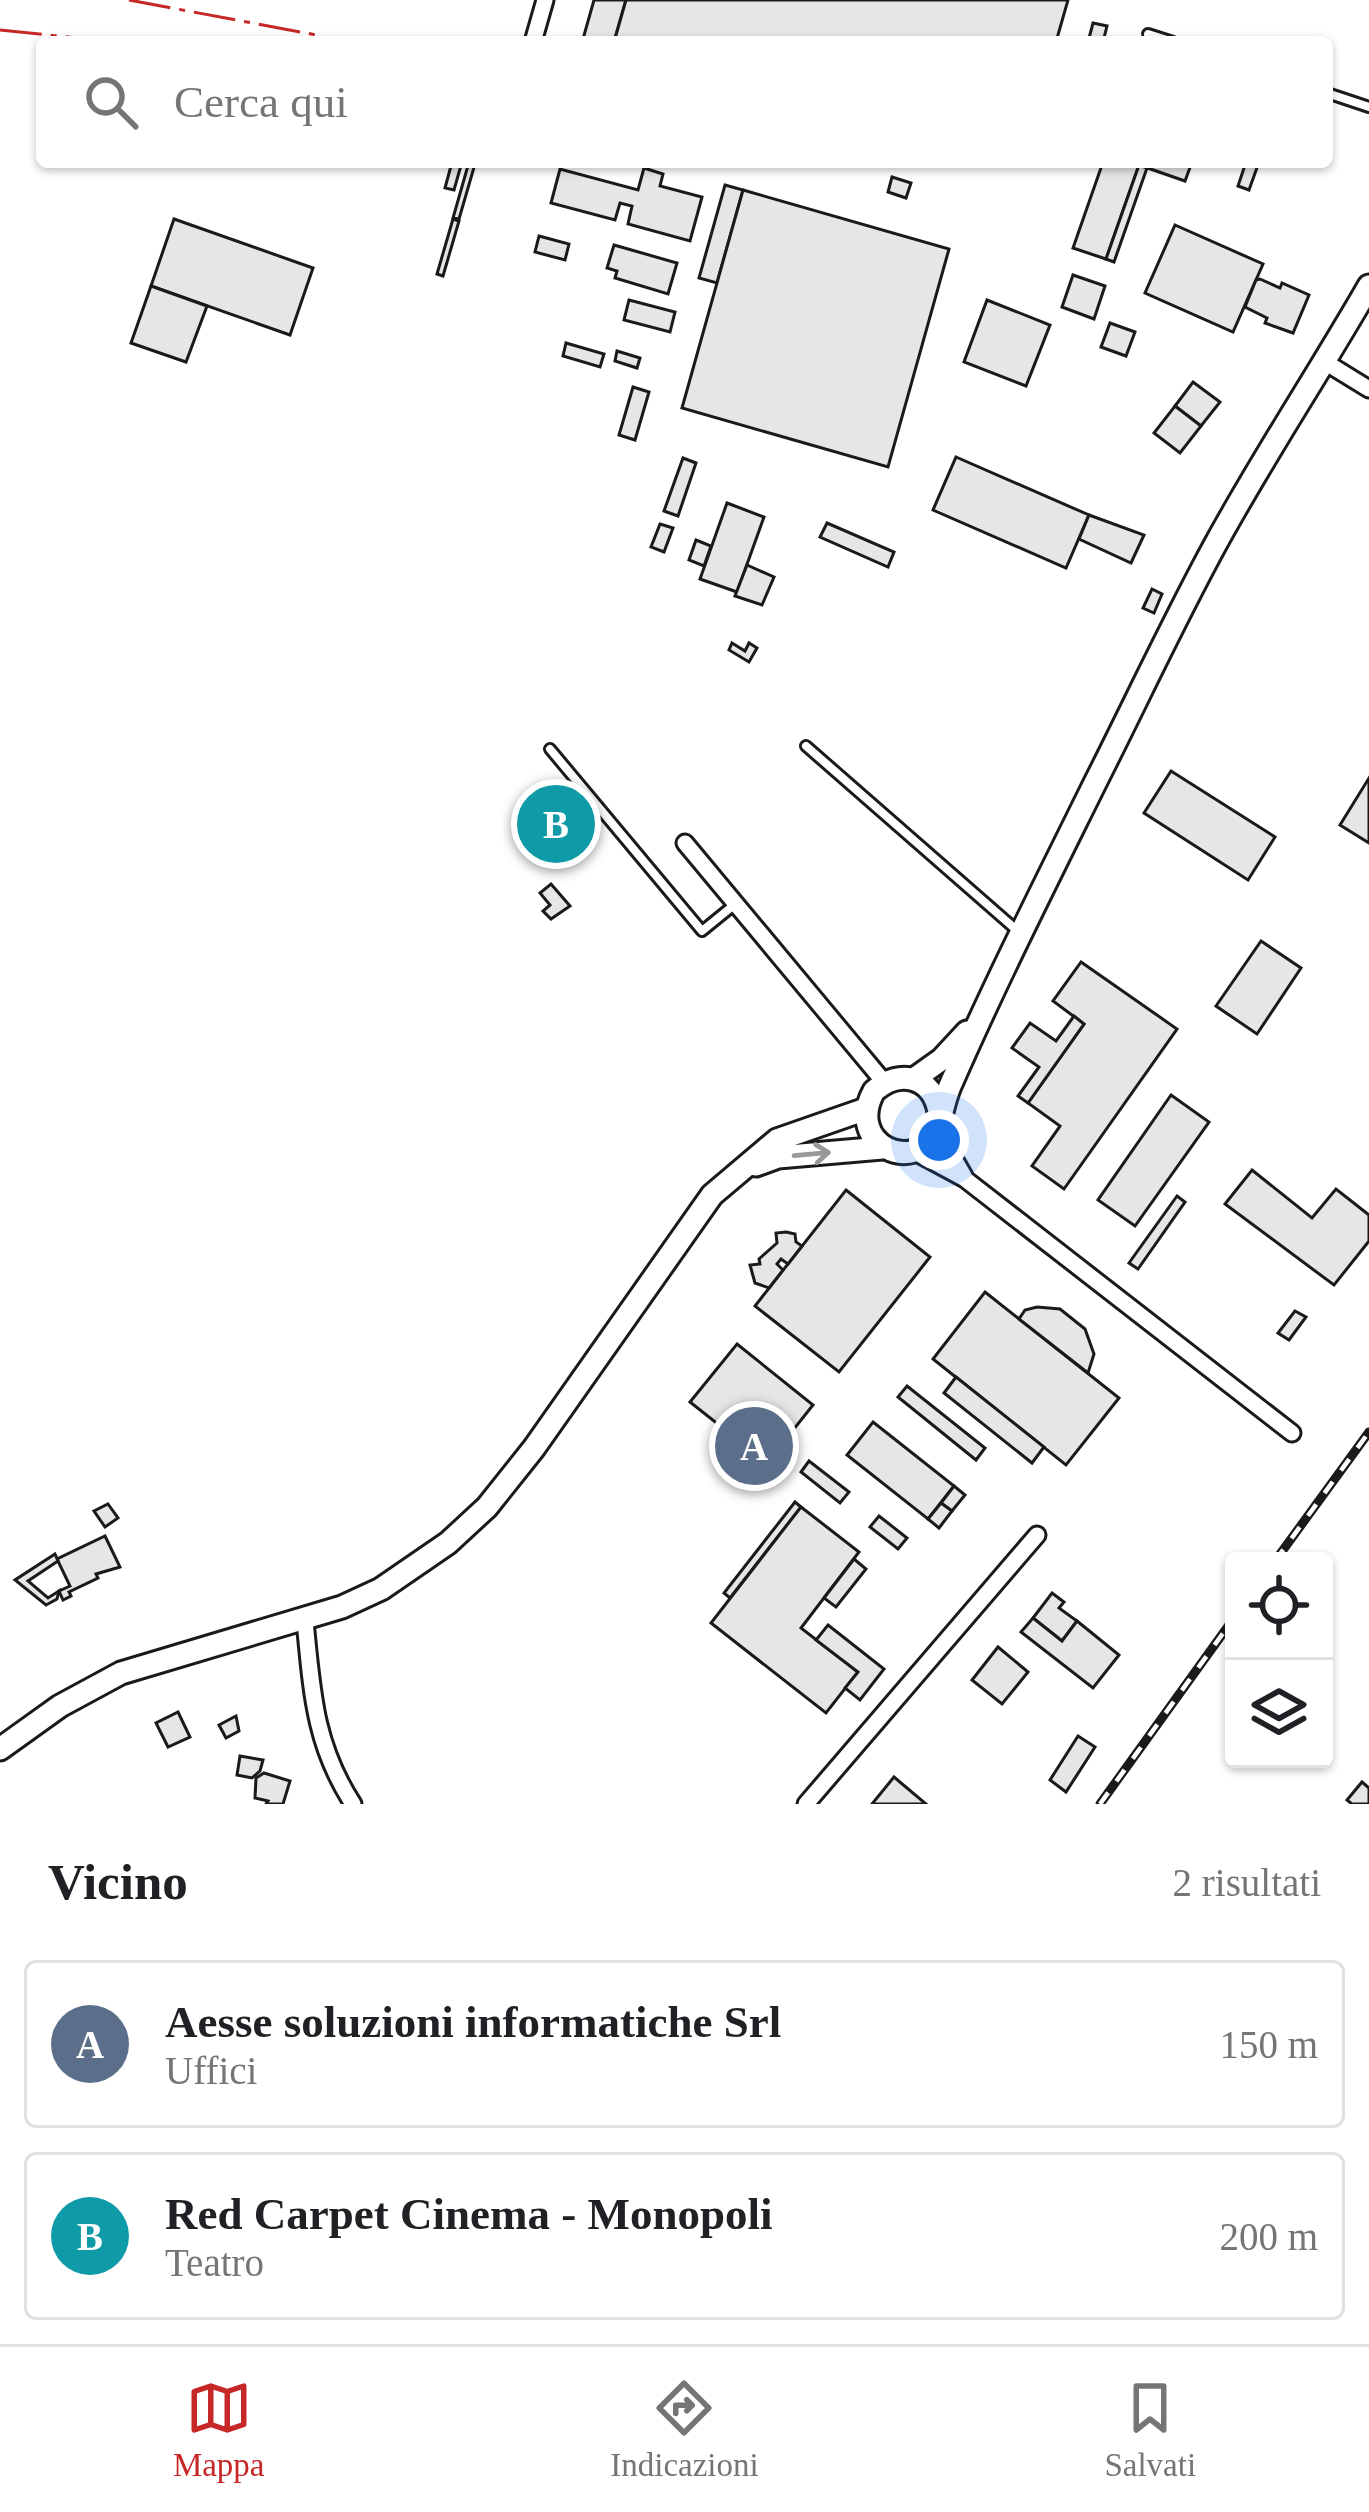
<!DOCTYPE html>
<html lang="it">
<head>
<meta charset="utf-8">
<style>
  :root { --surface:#fff; --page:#f2f2f2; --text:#202124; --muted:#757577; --line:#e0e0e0; --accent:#c62828 }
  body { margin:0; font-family:Georgia,serif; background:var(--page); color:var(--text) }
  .controls { position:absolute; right:36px; bottom:36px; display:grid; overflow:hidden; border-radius:12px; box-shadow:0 3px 9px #0004 }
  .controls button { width:108px; height:108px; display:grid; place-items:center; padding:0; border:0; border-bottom:3px solid var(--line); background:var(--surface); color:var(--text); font:60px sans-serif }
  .you { position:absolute; left:939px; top:1140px; width:42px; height:42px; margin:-30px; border:9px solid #fff; border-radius:50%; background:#1a73e8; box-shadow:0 0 0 18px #1a73e833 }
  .badge { display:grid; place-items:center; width:78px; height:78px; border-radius:50%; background:var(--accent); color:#fff; font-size:39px; font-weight:700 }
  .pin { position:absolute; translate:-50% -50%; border:6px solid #fff; box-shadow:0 3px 12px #0006 }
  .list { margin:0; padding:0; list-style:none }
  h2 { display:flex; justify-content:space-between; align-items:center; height:156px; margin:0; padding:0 48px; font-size:51px }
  h2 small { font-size:39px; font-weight:400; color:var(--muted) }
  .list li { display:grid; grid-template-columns:78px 1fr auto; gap:36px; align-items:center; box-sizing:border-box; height:168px; margin:0 24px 24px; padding:0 24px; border:3px solid var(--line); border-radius:12px }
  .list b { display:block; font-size:45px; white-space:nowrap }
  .list p { margin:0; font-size:39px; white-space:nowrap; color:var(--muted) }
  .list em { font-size:39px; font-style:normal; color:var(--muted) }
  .icon { flex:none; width:66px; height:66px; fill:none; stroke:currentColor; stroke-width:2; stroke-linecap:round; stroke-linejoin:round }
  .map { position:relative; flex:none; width:1369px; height:1804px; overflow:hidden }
  .search { position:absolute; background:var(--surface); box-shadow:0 3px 9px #0004; left:36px; right:36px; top:36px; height:132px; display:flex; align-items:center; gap:30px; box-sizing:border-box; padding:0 42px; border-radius:12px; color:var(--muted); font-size:45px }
  .sheet { height:540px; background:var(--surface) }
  nav { display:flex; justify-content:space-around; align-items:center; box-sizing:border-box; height:168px; border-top:3px solid var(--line); background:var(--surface); font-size:33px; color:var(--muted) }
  nav a { display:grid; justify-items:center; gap:6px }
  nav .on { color:var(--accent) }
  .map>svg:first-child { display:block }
  .building { fill:#e6e6e6; stroke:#1a1a1a; stroke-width:3 }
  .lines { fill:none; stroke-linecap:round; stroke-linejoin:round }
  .lane-casing { stroke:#1a1a1a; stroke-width:14 }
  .street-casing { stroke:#1a1a1a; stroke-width:21 }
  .secondary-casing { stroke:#1a1a1a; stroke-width:27 }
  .lane { stroke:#fff; stroke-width:8 }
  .street { stroke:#fff; stroke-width:15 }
  .secondary { stroke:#fff; stroke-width:21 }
  .rail-casing { stroke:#1a1a1a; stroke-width:9 }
  .rail { stroke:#fff; stroke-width:4.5; stroke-dasharray:14; stroke-linecap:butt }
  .power { stroke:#c62828; stroke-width:3; stroke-dasharray:42 9 6 9; stroke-linecap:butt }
  .oneway { stroke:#989898 }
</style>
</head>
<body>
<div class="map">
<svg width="1369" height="1804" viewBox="0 0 1369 1804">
  <rect width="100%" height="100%" fill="#fff"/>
  <!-- building -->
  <g class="building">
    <path d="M594 0H626L614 42 583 39Z"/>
    <path d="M626 0H1068L1056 42H614Z"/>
    <path d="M1093 23 1107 26 1103 42H1088Z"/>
    <path d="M452 162H462L454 190 445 188Z"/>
    <path d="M469 162 475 164 459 219 453 218Z"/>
    <path d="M1103 162H1192L1185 181 1139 165 1106 259 1073 248Z"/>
    <path d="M1246 162H1259L1249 190 1238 186Z"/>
    <path d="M1139 165 1147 168 1114 262 1106 259Z"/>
    <path d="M644 168 663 174 660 186 702 197 690 241 628 224 632 206 620 203 615 220 551 203 560 169 638 190Z"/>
    <path d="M892 177 911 183 906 198 888 192Z"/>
    <path d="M725 185 743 190 717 283 699 278Z"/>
    <path d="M743 190 949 249 888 467 682 408Z"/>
    <path d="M174 219 313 268 290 335 151 286Z"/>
    <path d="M453 219 459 221 443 276 437 274Z"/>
    <path d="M1175 225 1263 264 1233 332 1145 293Z"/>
    <path d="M539 236 569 244 565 260 535 252Z"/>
    <path d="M614 245 677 263 668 294 615 278 617 271 607 268Z"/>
    <path d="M1073 275 1105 286 1094 319 1062 307Z"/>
    <path d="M1260 279 1280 288 1282 283 1309 295 1293 333 1265 323 1267 318 1245 307 1256 280Z"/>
    <path d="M151 286 207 306 186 362 131 343Z"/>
    <path d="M629 300 675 312 670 332 624 320Z"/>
    <path d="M987 300 1050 325 1026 386 964 362Z"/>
    <path d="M1110 323 1135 332 1126 356 1101 347Z"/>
    <path d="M566 343 604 354 600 367 563 356Z"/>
    <path d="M617 351 640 358 637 368 615 361Z"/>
    <path d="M1193 382 1220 402 1201 426 1175 406Z"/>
    <path d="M633 387 649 392 635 440 619 435Z"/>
    <path d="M1175 406 1201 426 1180 453 1154 433Z"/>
    <path d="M956 457 1089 515 1066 568 933 510Z"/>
    <path d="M683 458 696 463 678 516 664 511Z"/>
    <path d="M727 503 764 517 737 592 700 579Z"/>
    <path d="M1089 515 1144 535 1131 563 1079 539Z"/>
    <path d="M827 523 894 552 888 567 820 537Z"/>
    <path d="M660 524 673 528 664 552 651 547Z"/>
    <path d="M696 540 711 546 704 566 689 560Z"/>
    <path d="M747 565 774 577 762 605 735 596Z"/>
    <path d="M1152 589 1162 594 1154 613 1143 608Z"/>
    <path d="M732 643 745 651 749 643 757 648 749 662 729 650Z"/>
    <path d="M1171 771 1275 837 1248 880 1144 813Z"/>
    <path d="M1369 778V843L1340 825Z"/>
    <path d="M551 884 570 906 551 919 543 911 550 905 540 893Z"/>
    <path d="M1261 941 1301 968 1257 1034 1216 1006Z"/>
    <path d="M1081 962 1177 1029 1064 1189 1032 1166 1060 1126 1028 1103 1084 1024 1053 1001Z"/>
    <path d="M1074 1016 1084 1024 1028 1103 1018 1096 1039 1067 1012 1048 1030 1023 1056 1041Z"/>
    <path d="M1171 1095 1209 1122 1135 1226 1098 1200Z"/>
    <path d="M1252 1170 1312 1218 1336 1189 1369 1215V1241L1334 1285 1225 1204Z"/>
    <path d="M846 1190 930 1257 839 1372 755 1306Z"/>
    <path d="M1177 1196 1185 1202 1138 1269 1129 1263Z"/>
    <path d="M786 1232 795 1234 796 1242 802 1246 788 1264 781 1259 777 1264 783 1270 769 1288 755 1283 750 1265 760 1264 759 1259 777 1243 776 1233Z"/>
    <path d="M985 1292 1119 1398 1066 1465 933 1359Z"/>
    <path d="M1037 1307 1060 1309 1085 1329 1094 1354 1088 1373 1019 1319 1025 1310Z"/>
    <path d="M1295 1311 1306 1317 1289 1340 1278 1333Z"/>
    <path d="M737 1344 813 1405 767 1463 690 1402Z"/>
    <path d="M956 1377 1044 1447 1032 1463 944 1393Z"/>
    <path d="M907 1386 985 1448 976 1460 898 1397Z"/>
    <path d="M873 1422 954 1486 928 1519 847 1455Z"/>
    <path d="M809 1461 849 1492 840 1503 801 1472Z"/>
    <path d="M954 1486 965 1495 952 1511 941 1503Z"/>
    <path d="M795 1502 801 1507 730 1598 724 1593Z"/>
    <path d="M941 1503 952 1511 939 1528 928 1519Z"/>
    <path d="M108 1504 118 1518 105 1527 94 1511Z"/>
    <path d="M801 1507 859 1552 801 1628 858 1672 826 1713 711 1623Z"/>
    <path d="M879 1516 907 1538 898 1549 870 1527Z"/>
    <path d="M105 1536 120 1567 96 1574 98 1578 69 1592 71 1596 63 1600 59 1591 70 1586 57 1559Z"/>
    <path d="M55 1554 58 1561 28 1581 48 1598 59 1591 57 1599 46 1605 15 1580Z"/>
    <path d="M854 1559 866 1569 836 1607 824 1598Z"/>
    <path d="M1052 1593 1064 1602 1059 1608 1077 1621 1062 1641 1033 1618Z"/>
    <path d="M1033 1618 1062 1641 1077 1621 1119 1655 1093 1688 1021 1632Z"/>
    <path d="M828 1625 884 1669 860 1700 845 1688 858 1672 816 1640Z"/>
    <path d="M998 1647 1028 1672 1002 1704 972 1680Z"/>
    <path d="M178 1712 190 1737 168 1747 156 1723Z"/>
    <path d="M236 1716 239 1731 226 1738 219 1725Z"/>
    <path d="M1078 1736 1095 1747 1066 1792 1050 1780Z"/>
    <path d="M240 1756 263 1760 260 1771 252 1778 237 1775Z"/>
    <path d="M264 1773 290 1781 283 1804H266L268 1801 255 1798 256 1778Z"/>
    <path d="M894 1777 926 1804H872Z"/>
    <path d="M1362 1782 1369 1788V1804H1352L1347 1800Z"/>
  </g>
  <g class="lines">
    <!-- lane casing -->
    <g class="lane-casing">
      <g id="lane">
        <path d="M1148 34 1173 42"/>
        <path d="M1327 93 1369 107"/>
        <path d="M806 746 1020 933"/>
        <path d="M550 749 702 931 734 905"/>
      </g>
    </g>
    <!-- street casing -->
    <g class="street-casing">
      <g id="street">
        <path d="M533 42 545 0"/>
        <path d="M1325 362 1369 389"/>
        <path d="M685 843 884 1082"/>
        <path d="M937 1129 964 1176"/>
        <path d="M913 1151 965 1179 1292 1433"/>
        <path d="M305 1621C312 1691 314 1744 353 1804"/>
        <path d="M806 1804 1037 1535"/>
      </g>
    </g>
    <!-- secondary casing -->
    <g class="secondary-casing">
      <g id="secondary">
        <path d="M914 1079 942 1059 967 1032"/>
        <path d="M939 1112C933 1077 900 1068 874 1091 844 1145 917 1177 937 1129 942 1115 944 1100 950 1086 995 983 1046 882 1096 781 1136 702 1173 622 1215 545 1263 457 1319 373 1369 286"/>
        <path d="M756 1165 778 1157 882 1148"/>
        <path d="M0 1749 60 1706 121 1673 342 1607 381 1589 448 1543 487 1507 534 1448 712 1195 777 1140 866 1109"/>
      </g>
    </g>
    <!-- lane -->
    <use href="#lane" class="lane"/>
    <!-- street -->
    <use href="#street" class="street"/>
    <!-- secondary -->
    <use href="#secondary" class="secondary"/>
    <!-- rail casing -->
    <g class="rail-casing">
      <g id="rail">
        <path d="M1275 1561 1369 1432"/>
        <path d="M1100 1804 1234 1618"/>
      </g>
    </g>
    <!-- rail -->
    <use href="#rail" class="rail"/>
    <!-- power -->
    <g class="power">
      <path d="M129 0 322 36"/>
      <path d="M0 30 115 42"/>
    </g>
  </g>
  <!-- one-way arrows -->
  <defs><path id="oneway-shaft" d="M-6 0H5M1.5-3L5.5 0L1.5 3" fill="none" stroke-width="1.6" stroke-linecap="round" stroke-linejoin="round" transform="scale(3)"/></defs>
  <use class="oneway" href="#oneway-shaft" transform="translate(812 1154) rotate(-5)"/>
</svg>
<div class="controls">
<button><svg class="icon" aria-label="locate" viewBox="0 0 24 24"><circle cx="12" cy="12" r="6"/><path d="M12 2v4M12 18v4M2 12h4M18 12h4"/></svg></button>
<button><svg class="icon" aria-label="layers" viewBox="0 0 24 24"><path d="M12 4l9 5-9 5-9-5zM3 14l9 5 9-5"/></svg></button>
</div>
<div class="you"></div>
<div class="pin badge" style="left:754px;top:1446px;background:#5c6f8a">A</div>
<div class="pin badge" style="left:556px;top:824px;background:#0f9aa8">B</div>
<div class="search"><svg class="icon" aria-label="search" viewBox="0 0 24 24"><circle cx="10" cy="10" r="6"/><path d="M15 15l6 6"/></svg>Cerca qui</div>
</div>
<section class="sheet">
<h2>Vicino<small>2 risultati</small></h2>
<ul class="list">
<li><span class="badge" style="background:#5c6f8a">A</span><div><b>Aesse soluzioni informatiche Srl</b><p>Uffici</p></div><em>150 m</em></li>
<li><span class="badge" style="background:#0f9aa8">B</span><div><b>Red Carpet Cinema - Monopoli</b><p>Teatro</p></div><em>200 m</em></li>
</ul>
</section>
<nav>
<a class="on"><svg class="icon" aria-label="map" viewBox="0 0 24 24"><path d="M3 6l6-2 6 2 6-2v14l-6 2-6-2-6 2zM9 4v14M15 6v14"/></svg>Mappa</a>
<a><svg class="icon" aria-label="directions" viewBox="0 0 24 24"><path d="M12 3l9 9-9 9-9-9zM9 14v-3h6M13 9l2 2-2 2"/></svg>Indicazioni</a>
<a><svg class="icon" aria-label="saved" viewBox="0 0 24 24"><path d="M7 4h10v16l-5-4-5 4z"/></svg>Salvati</a>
</nav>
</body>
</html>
